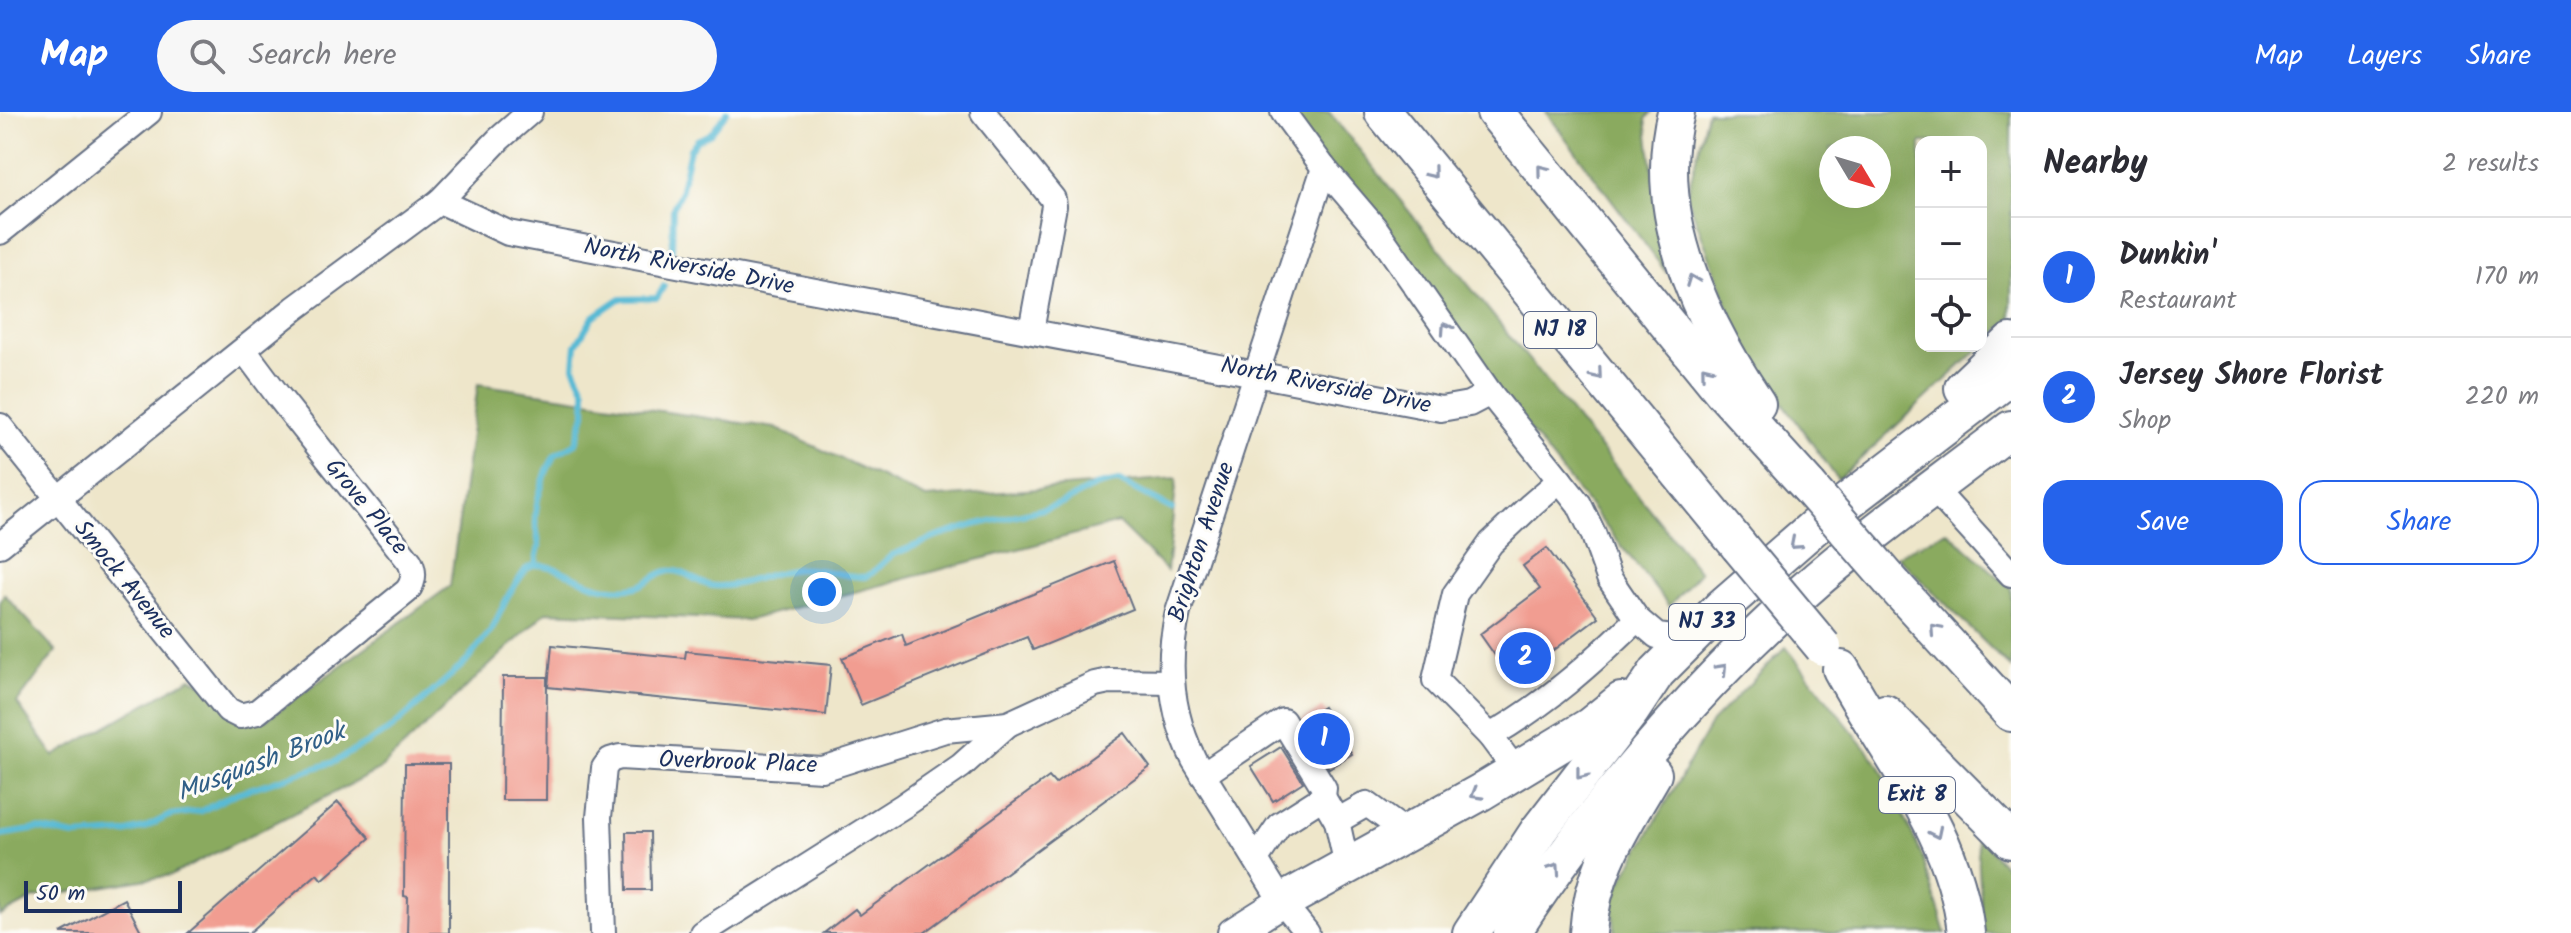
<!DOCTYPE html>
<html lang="en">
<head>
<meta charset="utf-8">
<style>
  :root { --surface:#fff; --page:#f7f7f7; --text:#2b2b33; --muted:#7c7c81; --line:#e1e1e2; --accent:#2563eb }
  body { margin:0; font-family:Kalam,sans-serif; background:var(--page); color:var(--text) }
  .controls { position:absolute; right:24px; top:24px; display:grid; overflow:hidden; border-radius:16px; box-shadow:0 8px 32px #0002 }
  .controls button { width:72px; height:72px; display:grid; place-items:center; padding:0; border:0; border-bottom:2px solid var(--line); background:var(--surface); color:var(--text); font:40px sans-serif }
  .compass { position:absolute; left:1819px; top:24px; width:72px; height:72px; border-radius:50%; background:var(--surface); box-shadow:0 8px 32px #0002; rotate:128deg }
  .scale { position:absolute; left:24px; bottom:20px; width:158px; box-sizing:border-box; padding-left:8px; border:4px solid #1b2f5e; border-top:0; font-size:22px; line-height:28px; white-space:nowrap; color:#1b2f5e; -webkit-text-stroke:6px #fdfcf7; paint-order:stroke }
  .you { position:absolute; left:822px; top:480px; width:28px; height:28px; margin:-20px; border:6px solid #fff; border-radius:50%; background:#1a73e8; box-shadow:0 0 0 12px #1a73e833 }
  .badge { display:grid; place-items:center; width:52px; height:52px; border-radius:50%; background:var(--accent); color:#fff; font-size:26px; font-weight:700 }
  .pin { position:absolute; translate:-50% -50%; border:4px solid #fff; box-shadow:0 2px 8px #0006 }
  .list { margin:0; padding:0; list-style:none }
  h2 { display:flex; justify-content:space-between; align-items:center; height:104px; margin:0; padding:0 32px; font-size:34px }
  h2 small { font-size:26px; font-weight:400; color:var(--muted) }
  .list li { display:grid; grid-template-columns:52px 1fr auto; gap:24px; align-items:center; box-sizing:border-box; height:120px; padding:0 32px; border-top:2px solid var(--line) }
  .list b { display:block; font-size:30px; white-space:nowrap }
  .list p { margin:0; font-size:26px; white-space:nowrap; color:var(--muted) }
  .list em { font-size:26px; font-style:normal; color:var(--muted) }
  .actions { display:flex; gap:16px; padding:24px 32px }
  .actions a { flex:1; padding:18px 0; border:2px solid var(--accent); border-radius:24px; text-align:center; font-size:28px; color:var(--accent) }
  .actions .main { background:var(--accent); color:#fff }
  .icon { flex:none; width:44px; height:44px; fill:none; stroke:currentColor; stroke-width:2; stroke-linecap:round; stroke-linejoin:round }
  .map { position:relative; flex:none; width:2011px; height:821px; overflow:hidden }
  header { display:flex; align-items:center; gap:48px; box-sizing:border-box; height:112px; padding:0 40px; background:var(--accent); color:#fff }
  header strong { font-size:38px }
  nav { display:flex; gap:44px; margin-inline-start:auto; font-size:28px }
  .search { width:560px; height:72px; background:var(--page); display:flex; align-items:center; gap:20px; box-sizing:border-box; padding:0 28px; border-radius:44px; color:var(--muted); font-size:30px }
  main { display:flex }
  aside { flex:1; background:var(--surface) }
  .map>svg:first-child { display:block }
  .forest { fill:#8aaa5e; stroke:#526c5e; stroke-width:2; fill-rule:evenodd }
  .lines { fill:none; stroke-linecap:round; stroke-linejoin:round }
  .stream { stroke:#56b9d4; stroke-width:6 }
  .building { fill:#f19d91 }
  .minor-casing { stroke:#656f84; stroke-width:28 }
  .major-casing { stroke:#656f84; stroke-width:34 }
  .highway-casing { stroke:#656f84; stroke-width:40 }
  .minor { stroke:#fff; stroke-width:24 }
  .major { stroke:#fff; stroke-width:30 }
  .highway { stroke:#fff; stroke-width:36 }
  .highway-bridge-casing { stroke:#656f84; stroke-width:40; stroke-linecap:butt }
  .highway-bridge { stroke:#fff; stroke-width:36 }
  .oneway { stroke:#8d97ae }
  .labels { text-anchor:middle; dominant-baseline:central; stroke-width:6; stroke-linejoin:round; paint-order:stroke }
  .shield { fill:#fdfcf7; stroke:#5f6c8c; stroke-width:2 }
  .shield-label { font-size:22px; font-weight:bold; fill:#1b2f5e }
  .street-label { font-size:24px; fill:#1b2f5e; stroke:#fdfcf7 }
  .water-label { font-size:26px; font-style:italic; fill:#305f87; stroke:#fdfcf7 }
</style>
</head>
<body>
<header>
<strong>Map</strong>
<div class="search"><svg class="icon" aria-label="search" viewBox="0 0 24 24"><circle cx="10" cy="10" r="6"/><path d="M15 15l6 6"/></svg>Search here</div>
<nav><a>Map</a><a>Layers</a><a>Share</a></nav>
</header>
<main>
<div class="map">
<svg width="2011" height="821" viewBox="0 0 2011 821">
  <rect width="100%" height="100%" fill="#fdfcf7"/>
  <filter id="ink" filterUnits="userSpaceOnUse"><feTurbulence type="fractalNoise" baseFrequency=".0125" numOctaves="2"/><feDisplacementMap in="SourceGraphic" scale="16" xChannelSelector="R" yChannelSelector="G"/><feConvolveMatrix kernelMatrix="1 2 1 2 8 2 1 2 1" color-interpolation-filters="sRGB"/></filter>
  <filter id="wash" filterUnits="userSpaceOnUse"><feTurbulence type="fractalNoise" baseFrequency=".006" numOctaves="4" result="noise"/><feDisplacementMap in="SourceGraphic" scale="32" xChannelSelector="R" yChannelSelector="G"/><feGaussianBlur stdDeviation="1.8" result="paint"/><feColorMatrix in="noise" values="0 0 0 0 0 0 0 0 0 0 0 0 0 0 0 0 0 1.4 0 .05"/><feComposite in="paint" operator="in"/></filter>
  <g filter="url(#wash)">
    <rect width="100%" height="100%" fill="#eee6ca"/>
    <!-- forest -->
    <g class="forest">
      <path d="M1277 0H1329L1700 460 1669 494Z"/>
      <path d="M1546 0H1652L1646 7 1665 159Z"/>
      <path d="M1707 0H2011V207L1838 368 1743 234 1687 84ZM1921 30H1981V234H1921ZM1831 36H1879V84H1831Z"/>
      <path d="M478 272 775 316 926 386 1177 366 1167 459 1118 411 748 508 546 500 379 658 172 763 34 786 0 804V490L4 482 56 539 17 591 54 644 191 566 266 608 450 474Z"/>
      <path d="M1947 419 2011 476V556L1897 444Z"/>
      <path d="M1786 535 1879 653 1921 741 1946 821H1615L1612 786 1712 610Z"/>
      <path d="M1977 723 2011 761V821H1983Z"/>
    </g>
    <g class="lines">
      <!-- stream -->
      <g class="stream">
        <path d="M672 138 673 96 680 81 690 37 697 28 710 22 727 0"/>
        <path d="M535 453C560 452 584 475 611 476 620 477 632 477 641 473 651 469 657 461 668 459 687 457 697 473 714 474 742 476 769 459 798 457 820 455 842 465 865 465L872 461 892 443 939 424 974 413 1043 397 1062 391 1095 374 1119 369 1172 397"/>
        <path d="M0 723 38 717 75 724 124 721 144 716 171 703 201 699 237 681 334 650 391 617 467 549 492 517 509 482 526 457 535 453 539 434 535 406 538 386 547 358 555 343 576 331 585 302V278L574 255 576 233 593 205 619 187 657 186 664 174"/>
      </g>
    </g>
    <g id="blocks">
      <!-- building -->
      <g class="building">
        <path d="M1547 436 1598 505 1513 569 1480 522 1540 477 1523 454Z"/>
        <path d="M1114 449 1133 497 1033 538 1027 525 861 593 842 546 902 522 906 534Z"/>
        <path d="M552 533 685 546 686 539 831 553 826 603 548 575Z"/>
        <path d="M503 565H547L546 688H502Z"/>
        <path d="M1323 595 1352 642 1329 656 1301 609Z"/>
        <path d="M1125 621 1150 655 924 821H824L855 797 860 803 1049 665 1055 672Z"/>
        <path d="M1281 635 1303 670 1273 689 1251 654Z"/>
        <path d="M405 652H449V821H407L408 785 404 784Z"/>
        <path d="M338 690 370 726 322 768 317 762 249 821H188Z"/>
        <path d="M626 720H650L651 778H627Z"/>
        <path d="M124 787 142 821H61Z"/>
      </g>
    </g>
  </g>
  <g filter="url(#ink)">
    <use href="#blocks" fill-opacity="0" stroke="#656f84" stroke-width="2"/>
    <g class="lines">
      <!-- minor casing -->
      <g class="minor-casing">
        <g id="minor">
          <path d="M983 0 1053 87 1054 94 1031 219"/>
          <path d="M1283 0 1324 56 1376 117 1490 281 1579 392 1593 421 1609 466 1637 507 1657 524 1689 528"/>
          <path d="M440 89 499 27 530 0"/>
          <path d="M0 120 149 0"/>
          <path d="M0 314 228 598 240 604 257 600 407 479C414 470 415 461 410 450L279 285 244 238"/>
          <path d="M1934 377 2011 462"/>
          <path d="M0 433 294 197 440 89 508 121 1441 297 1469 292 1490 281"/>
          <path d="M1490 624C1545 593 1592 551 1637 507"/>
          <path d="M1516 659 1490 624 1435 568 1455 482 1491 431 1531 393 1560 368"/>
          <path d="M1203 663 1283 609 1324 676 1323 685"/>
          <path d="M1337 709 1367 692 1407 721"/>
          <path d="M1256 747 1279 713 1323 685 1337 709 1347 754"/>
          <path d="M603 821 599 705 604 656 610 648 620 645 822 657 945 618 1008 612 1095 572 1109 569 1171 570"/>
          <path d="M702 821 903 694 961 654 1008 612"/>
          <path d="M1307 821 1282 790 1194 648C1170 600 1166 552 1178 500L1324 56"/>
        </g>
      </g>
      <!-- major casing -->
      <g class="major-casing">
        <path id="major" d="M1233 821 1282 790"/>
      </g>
      <!-- highway casing -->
      <g class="highway-casing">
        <g id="highway">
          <path d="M1383 0 1739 434"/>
          <path d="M1495 0 1722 279 1809 375"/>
          <path d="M1676 0C1650 102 1701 209 1757 292"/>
          <path d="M1963 276 2011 230"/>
          <path d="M1894 473 2011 601"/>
          <path d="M1841 557C1887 642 1956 721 1966 821"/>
          <path d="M1885 601 2011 728"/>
          <path d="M1282 790 1481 680 1590 614 1621 589"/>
          <path d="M1471 821 1539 718 1631 599 1657 560 1723 494 1814 415 2011 264"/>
          <path d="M1512 821C1592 697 1695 576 1804 479 1868 422 1943 370 2011 317"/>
          <path d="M1588 821C1592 756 1622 716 1653 662"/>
        </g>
      </g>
      <!-- minor -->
      <use href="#minor" class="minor"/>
      <!-- major -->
      <use href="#major" class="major"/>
      <!-- highway -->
      <use href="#highway" class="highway"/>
      <!-- highway-bridge casing -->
      <g class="highway-bridge-casing">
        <g id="highway-bridge">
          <path d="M1809 375 1894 473"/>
          <path d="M1739 434 1823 535"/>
        </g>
      </g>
      <!-- highway-bridge -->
      <use href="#highway-bridge" class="highway-bridge"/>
    </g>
    <!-- one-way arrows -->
    <defs><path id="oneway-chevron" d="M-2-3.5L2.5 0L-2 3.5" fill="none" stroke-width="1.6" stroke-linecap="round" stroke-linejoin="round" transform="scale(2)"/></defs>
    <g class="oneway">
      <use href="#oneway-chevron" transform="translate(1542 58) rotate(-129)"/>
      <use href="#oneway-chevron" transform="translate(1432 61) rotate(51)"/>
      <use href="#oneway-chevron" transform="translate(1692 168) rotate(-111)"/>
      <use href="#oneway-chevron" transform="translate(1446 216) rotate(-124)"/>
      <use href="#oneway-chevron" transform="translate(1706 259) rotate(-129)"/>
      <use href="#oneway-chevron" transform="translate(1597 262) rotate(50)"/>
      <use href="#oneway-chevron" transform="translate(1795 432) rotate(139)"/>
      <use href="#oneway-chevron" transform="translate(1935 517) rotate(-132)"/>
      <use href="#oneway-chevron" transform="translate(1722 557) rotate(-47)"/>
      <use href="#oneway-chevron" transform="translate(1581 662) rotate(128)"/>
      <use href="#oneway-chevron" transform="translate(1476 682) rotate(150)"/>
      <use href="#oneway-chevron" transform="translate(1936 721) rotate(64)"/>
      <use href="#oneway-chevron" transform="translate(1555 756) rotate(-56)"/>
    </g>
  </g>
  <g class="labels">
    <!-- shield labels -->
    <g class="shield">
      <rect x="1524" y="200" width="72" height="36" rx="6"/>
      <rect x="1669" y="492" width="76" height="36" rx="6"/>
      <rect x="1879" y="665" width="76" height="36" rx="6"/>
    </g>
    <g class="shield-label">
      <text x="1560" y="218">NJ 18</text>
      <text x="1707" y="510">NJ 33</text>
      <text x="1917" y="683">Exit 8</text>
    </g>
    <!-- street labels -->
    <g class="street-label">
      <text transform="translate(689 155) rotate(11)">North Riverside Drive</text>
      <text transform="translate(1326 274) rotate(11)">North Riverside Drive</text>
      <text transform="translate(366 395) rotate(51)">Grove Place</text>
      <text transform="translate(1202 430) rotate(-72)">Brighton Avenue</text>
      <text transform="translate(124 468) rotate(51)">Smock Avenue</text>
      <text transform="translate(738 651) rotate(2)">Overbrook Place</text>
    </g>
    <!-- water labels -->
    <g class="water-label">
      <text transform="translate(261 651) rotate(-21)">Musquash Brook</text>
    </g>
  </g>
</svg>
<div class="controls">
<button>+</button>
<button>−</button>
<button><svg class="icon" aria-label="locate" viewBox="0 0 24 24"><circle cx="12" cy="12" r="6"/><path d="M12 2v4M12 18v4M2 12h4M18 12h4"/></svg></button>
</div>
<svg class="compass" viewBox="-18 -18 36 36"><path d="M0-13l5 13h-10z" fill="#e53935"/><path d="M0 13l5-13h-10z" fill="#7c7c81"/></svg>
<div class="scale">50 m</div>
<div class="you"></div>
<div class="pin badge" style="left:1324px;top:627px">1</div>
<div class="pin badge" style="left:1525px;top:546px">2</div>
</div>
<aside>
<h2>Nearby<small>2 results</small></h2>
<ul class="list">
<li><span class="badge">1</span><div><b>Dunkin'</b><p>Restaurant</p></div><em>170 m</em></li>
<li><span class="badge">2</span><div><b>Jersey Shore Florist</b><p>Shop</p></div><em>220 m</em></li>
</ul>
<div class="actions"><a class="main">Save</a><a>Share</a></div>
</aside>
</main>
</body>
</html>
